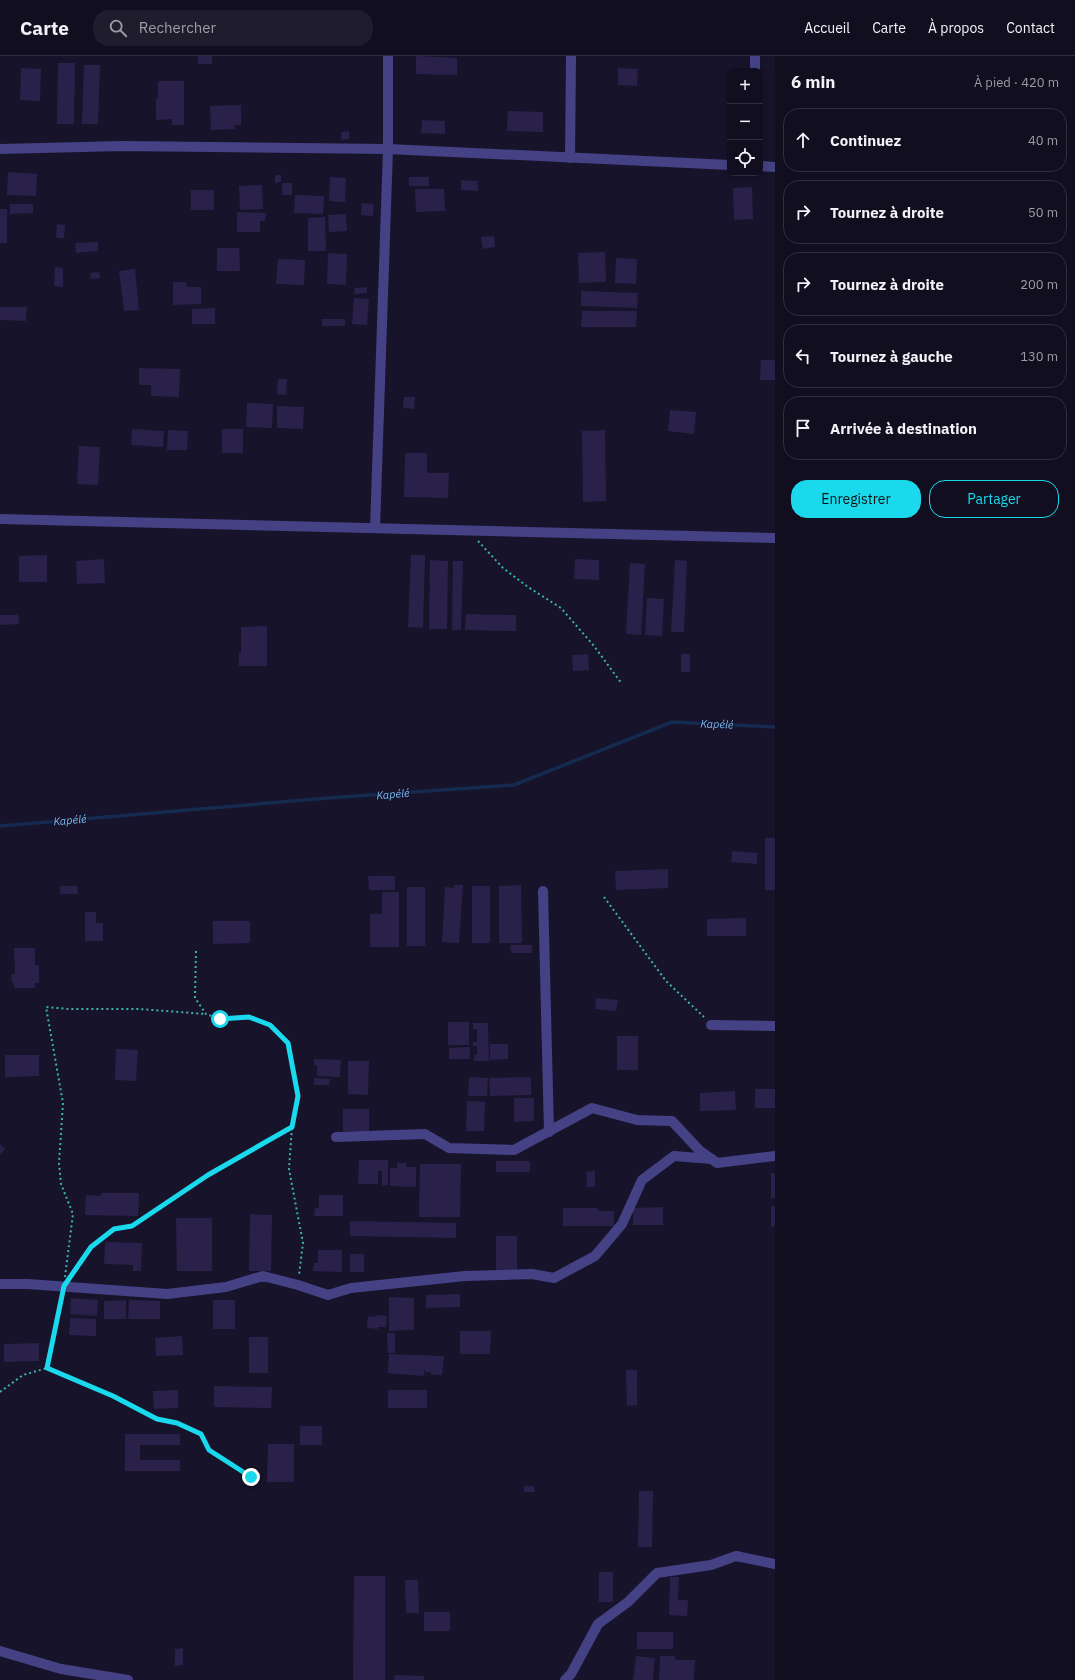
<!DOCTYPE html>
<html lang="fr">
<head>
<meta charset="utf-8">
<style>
  :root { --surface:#110e20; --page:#1e1c2d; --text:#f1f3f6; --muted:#9c9ca5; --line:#302e3e; --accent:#1ad9ed }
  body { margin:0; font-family:"IBM Plex Sans",sans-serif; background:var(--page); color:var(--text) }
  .controls { position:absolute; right:12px; top:12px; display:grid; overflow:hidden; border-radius:8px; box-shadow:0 2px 6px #0003 }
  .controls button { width:36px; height:36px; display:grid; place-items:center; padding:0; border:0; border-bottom:1px solid var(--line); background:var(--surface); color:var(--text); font:20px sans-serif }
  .stop { position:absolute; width:12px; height:12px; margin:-9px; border:3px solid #1ad9ed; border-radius:50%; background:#fff }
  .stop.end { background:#1ad9ed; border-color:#fff; box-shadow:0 1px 4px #0008 }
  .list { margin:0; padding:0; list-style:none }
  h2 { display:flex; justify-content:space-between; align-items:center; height:52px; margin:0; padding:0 16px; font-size:17px }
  h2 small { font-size:13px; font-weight:400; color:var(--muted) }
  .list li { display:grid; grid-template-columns:26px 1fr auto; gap:12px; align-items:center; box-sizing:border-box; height:64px; margin:0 8px 8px; padding:0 8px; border:1px solid var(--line); border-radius:16px }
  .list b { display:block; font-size:15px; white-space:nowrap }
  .list em { font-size:13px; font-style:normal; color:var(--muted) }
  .actions { display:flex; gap:8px; padding:12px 16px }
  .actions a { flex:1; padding:9px 0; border:1px solid var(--accent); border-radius:16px; text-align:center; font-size:14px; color:var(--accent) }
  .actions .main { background:var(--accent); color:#111 }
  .icon { flex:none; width:22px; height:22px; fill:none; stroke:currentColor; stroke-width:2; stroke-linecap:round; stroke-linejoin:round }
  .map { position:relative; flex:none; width:775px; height:1624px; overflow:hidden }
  header { display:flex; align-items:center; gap:24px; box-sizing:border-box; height:56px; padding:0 20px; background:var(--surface); border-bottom:1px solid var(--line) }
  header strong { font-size:19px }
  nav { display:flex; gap:22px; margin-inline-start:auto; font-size:14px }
  .search { width:280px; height:36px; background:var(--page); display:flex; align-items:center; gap:10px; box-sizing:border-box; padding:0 14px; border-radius:16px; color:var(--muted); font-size:15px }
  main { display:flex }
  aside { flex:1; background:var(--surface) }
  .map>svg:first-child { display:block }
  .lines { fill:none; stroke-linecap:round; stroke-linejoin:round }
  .stream { stroke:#142a4e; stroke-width:3.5 }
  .building { fill:#29214a }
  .path { stroke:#3bb4ac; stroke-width:2; stroke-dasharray:2 3; stroke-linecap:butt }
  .minor { stroke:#444285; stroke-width:10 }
  .route { stroke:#1ad9ed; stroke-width:5 }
  .labels { text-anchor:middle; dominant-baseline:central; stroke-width:3; stroke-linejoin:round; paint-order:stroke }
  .water-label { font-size:11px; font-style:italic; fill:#75baf4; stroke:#17132a }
</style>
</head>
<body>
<header>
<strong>Carte</strong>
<div class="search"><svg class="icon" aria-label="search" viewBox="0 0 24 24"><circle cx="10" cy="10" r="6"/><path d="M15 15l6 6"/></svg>Rechercher</div>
<nav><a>Accueil</a><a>Carte</a><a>À propos</a><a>Contact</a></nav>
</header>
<main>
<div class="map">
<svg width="775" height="1624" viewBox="0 0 775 1624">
  <rect width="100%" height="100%" fill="#17132a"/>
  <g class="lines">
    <!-- stream -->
    <path class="stream" d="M0 770 328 742 514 729 672 666 775 671"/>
  </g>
  <!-- building -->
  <g class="building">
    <rect x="198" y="0" width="14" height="8"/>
    <path d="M416 0 457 2V19L416 18Z"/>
    <path d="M58 7H75L74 68H57Z"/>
    <path d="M84 9H100L98 68H82Z"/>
    <path d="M21 12 41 13 40 45 20 44Z"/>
    <path d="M618 12 638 13 637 30 618 29Z"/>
    <path d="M158 25H184V69H172V63L156 64V43H158Z"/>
    <path d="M241 49V69H235V73L211 74 210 50Z"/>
    <path d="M508 55 543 56V76L507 75Z"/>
    <path d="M422 64 445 65V78L421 77Z"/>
    <path d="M349 75V83L341 84V76Z"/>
    <path d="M8 116 37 118 36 140 7 139Z"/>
    <path d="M275 119H281V126L275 127Z"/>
    <path d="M330 121 346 122 345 146 329 145Z"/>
    <rect x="409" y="121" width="20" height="9"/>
    <path d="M461 124 478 125V135L461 134Z"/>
    <rect x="282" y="127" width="10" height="12"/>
    <path d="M262 129 263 153 240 154 239 130Z"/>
    <path d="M752 131 753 163 734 164 733 132Z"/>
    <path d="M415 133H444L445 155 416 156Z"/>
    <rect x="191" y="134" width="23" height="20"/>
    <path d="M295 139 324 140 323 158 294 157Z"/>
    <path d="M362 147 374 148 373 160 361 159Z"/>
    <path d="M10 148H33V157L10 158Z"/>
    <rect x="0" y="153" width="7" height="34"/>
    <path d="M237 156 266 157 265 165H260V176H237Z"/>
    <path d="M346 158 347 175 329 176 328 159Z"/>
    <path d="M325 161 326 195H308V162Z"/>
    <path d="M57 168 65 169 64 182H56Z"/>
    <path d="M494 180 495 191 483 193 481 181Z"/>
    <path d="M98 186V195L76 197 75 187Z"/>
    <path d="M217 192H239L240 215H217Z"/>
    <path d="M605 196 606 226 579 227 578 197Z"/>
    <path d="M328 197 347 198 346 229 327 228Z"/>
    <path d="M616 202 637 203 636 228 615 227Z"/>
    <path d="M278 203 305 204 304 229 276 228Z"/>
    <path d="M55 211 63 212V231L54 230Z"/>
    <path d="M135 213 139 254 124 255 119 215Z"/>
    <path d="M99 216 100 222 91 223 90 217Z"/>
    <path d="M173 226H186L187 231H201V248L173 249Z"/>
    <path d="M367 231V237L355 238 354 232Z"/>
    <path d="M581 235 638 237 637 252 581 250Z"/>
    <path d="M354 242 369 243 367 269 352 268Z"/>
    <path d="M0 251H27L26 265 0 264Z"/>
    <path d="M215 252V268H192V253Z"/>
    <path d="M582 255H637L636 271H581Z"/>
    <rect x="322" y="263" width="23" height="7"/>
    <path d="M761 304H775V324H760Z"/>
    <path d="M139 312 180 313 179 341 151 340V329H139Z"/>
    <path d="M278 323H287L286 339 277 338Z"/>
    <path d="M404 341H415L414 353 403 352Z"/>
    <path d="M247 347 273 348 272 372 246 371Z"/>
    <path d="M277 350 304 351 303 373 277 372Z"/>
    <path d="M670 354 696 356 694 378 668 375Z"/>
    <path d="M132 373 164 375 163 391 131 389Z"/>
    <rect x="222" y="373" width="21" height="24"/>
    <path d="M168 374 188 375 187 394H167Z"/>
    <path d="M605 374 606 445 583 446 582 375Z"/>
    <path d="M79 390 100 391 98 429 77 428Z"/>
    <path d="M405 397H427V417H449L448 442 404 441Z"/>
    <path d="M47 499V526H19V500Z"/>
    <path d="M411 499H425L423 572 408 571Z"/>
    <path d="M104 503 105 527 77 528 76 505Z"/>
    <path d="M575 503 599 504V524L574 523Z"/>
    <path d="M430 504 448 505 447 573H429Z"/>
    <path d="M675 504 687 505 684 576H671Z"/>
    <path d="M453 505H463L461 574H452Z"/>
    <path d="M630 507 645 508 641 579 626 578Z"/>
    <path d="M647 542 664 543 662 580 645 579Z"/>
    <path d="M466 558 516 559V575L465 574Z"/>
    <path d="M0 559H18L19 568 0 569Z"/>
    <path d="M267 570V610H239V597H241V571Z"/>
    <path d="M588 598 589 614 573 615 572 599Z"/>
    <rect x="681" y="598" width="9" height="18"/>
    <rect x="765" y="782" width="10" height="52"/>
    <path d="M732 795 757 797V808L731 806Z"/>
    <path d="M668 813V832L616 834 615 815Z"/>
    <path d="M368 820H395V834H369Z"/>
    <path d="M454 829H463L459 887 442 886 445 831 454 832Z"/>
    <path d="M521 829 522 887H499V830Z"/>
    <path d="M60 830H77L78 838H60Z"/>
    <rect x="472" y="830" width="18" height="57"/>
    <rect x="407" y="831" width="18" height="59"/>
    <path d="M382 836H399V891H370V858H382Z"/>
    <path d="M85 856H96V867H103V885H85Z"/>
    <path d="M746 862V880H707V863Z"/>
    <path d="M213 865H250V887L213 888Z"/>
    <path d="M510 889H532V897H511Z"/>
    <path d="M14 892H35V909H39V927H35V932H14V927H12L11 918H15Z"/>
    <path d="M596 942 618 944 616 955 595 953Z"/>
    <rect x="448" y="966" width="21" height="23"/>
    <path d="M473 967H488L489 1005H474V999H477V990H473V986H477V973H473Z"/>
    <rect x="617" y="980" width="21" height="34"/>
    <path d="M490 988H508V1003L490 1004Z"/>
    <path d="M470 991V1003H449V992Z"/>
    <path d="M116 993 138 994 136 1025 115 1024Z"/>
    <path d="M5 999H39V1020L5 1021Z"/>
    <path d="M314 1003 341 1004 340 1021 317 1020V1009H314Z"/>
    <path d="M348 1005H369L368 1039 348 1038Z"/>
    <path d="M469 1021 488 1022 487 1040H468Z"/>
    <path d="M531 1021V1039L490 1040 489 1022Z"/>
    <path d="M314 1022 330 1023 329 1029H314Z"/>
    <rect x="755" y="1033" width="20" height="19"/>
    <path d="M735 1035 736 1054 700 1055V1037Z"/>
    <path d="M514 1042H534V1065L514 1066Z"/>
    <path d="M467 1045 485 1046 484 1075H466Z"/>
    <rect x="343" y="1053" width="26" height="22"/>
    <path d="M0 1088 5 1093 0 1099Z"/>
    <path d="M359 1104H388V1129H382V1115H378V1128H358Z"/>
    <rect x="496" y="1105" width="34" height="11"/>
    <path d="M397 1107H406V1111H416V1131L390 1130V1112H397Z"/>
    <path d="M420 1108H461L460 1161H419Z"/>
    <path d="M595 1115V1131H587L586 1116Z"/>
    <rect x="771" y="1117" width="4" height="25"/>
    <path d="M101 1137H139L138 1160 85 1159 86 1139 101 1140Z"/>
    <path d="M319 1139H343V1160H314L315 1152H319Z"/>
    <path d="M771 1150H775V1170L771 1171Z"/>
    <path d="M663 1151V1169H633V1152Z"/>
    <path d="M563 1152H598V1155H614V1170H563Z"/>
    <path d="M250 1158 272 1159 271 1215H249Z"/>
    <path d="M176 1162H212V1215H177Z"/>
    <path d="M350 1165 456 1167V1182L350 1180Z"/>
    <path d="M496 1180H517V1215L496 1214Z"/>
    <path d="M105 1186 142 1187 141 1215H133V1209L104 1208Z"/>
    <path d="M318 1194H342V1216L313 1215 314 1207H318Z"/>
    <rect x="350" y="1198" width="14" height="18"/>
    <path d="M460 1238V1251L426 1252V1239Z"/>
    <path d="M389 1241 414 1242V1274L389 1275Z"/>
    <path d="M71 1242 98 1244 97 1260 70 1258Z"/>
    <path d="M126 1244V1263H104V1245Z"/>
    <path d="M129 1244 160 1245V1263H128Z"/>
    <rect x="213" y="1244" width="22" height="29"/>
    <path d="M376 1259 387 1260 386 1271H378V1273L367 1272 368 1260 375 1261Z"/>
    <path d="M70 1262 96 1263V1280L69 1279Z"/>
    <path d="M460 1275H491L490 1298H460Z"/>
    <path d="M387 1277H395V1297H388Z"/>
    <path d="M182 1280 183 1299 156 1300 155 1282Z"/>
    <rect x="249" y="1281" width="19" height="36"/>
    <path d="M39 1287V1305L4 1306V1288Z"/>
    <path d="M389 1298 444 1300 442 1319 430 1318 431 1316H425V1310L424 1320 388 1317Z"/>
    <path d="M626 1314H637V1349L627 1350Z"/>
    <path d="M214 1330 272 1331 271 1352 214 1351Z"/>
    <path d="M178 1334V1352L154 1353 153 1335Z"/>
    <rect x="388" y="1334" width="39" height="18"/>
    <rect x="300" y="1370" width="22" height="19"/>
    <path d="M125 1378H180V1389H140V1404H180V1415H125Z"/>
    <path d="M268 1388H294V1426H267Z"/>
    <path d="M524 1430H534L535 1436H524Z"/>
    <path d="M639 1435H653L652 1491H638Z"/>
    <rect x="599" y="1516" width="14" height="30"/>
    <path d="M354 1520H385V1624H353Z"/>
    <path d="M670 1521H679L678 1544H688L687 1560 669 1559Z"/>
    <path d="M405 1524H418L419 1557H406Z"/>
    <rect x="424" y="1556" width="26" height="19"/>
    <rect x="637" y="1576" width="36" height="17"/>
    <path d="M183 1592V1609L175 1610V1593Z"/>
    <path d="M636 1600 655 1602 653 1624H633Z"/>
    <path d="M660 1600H675V1604H695L694 1624H659Z"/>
    <path d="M395 1619 424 1620V1624H394Z"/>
  </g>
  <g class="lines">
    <!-- path -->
    <g class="path">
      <path d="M478 485 503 512 528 531 561 552 594 590 622 628"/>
      <path d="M604 841 666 925 704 961"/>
      <path d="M196 895 195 942 206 958 220 963 249 961 270 969 288 987 298 1040 292 1071 289 1113 303 1187 299 1219"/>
      <path d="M71 1220 91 1191 114 1173 132 1170 208 1119 292 1072"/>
      <path d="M65 1221 73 1158 61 1128 59 1107 63 1047 46 951 69 953H139L206 958"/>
      <path d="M47 1312 62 1241"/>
      <path d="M0 1336 23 1319 47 1312 113 1340 157 1363 177 1367 201 1378 209 1394 251 1421"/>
    </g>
    <!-- minor -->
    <g class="minor">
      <path d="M755 15V0"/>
      <path d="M0 93 122 90 388 93 730 109"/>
      <path d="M570 102 571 0"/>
      <path d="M760 110 775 111"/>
      <path d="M0 463 775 482"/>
      <path d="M375 472 388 93V0"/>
      <path d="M543 835 549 1076"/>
      <path d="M711 969 775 970"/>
      <path d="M336 1081 425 1078 449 1092 514 1094 592 1052 637 1064 672 1065 699 1094 717 1107 775 1100"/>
      <path d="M0 1228H28L167 1238 226 1231 263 1220 298 1229 328 1239 351 1232 465 1220 532 1218 554 1222 595 1200 622 1168 642 1124 674 1100 712 1103"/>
      <path d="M0 1595 61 1613 128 1624"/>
      <path d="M565 1624 571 1618 598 1568 628 1546 657 1517 711 1509 736 1500 775 1508"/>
    </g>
  </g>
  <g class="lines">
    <!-- route -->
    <path class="route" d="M220 963 249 961 270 969 288 987 298 1040 292 1071 208 1119 132 1170 114 1173 91 1191 64 1230 47 1312 113 1340 157 1363 177 1367 201 1378 209 1394 251 1421"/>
  </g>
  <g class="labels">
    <!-- water labels -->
    <g class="water-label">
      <text transform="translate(717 668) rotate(2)">Kapélé</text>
      <text transform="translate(393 738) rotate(-5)">Kapélé</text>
      <text transform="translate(70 764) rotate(-5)">Kapélé</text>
    </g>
  </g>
</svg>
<div class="controls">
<button>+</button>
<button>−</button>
<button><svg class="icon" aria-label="locate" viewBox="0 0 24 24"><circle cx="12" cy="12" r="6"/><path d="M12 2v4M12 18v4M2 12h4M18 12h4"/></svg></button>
</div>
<div class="stop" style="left:220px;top:963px"></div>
<div class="stop end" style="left:251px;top:1421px"></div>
</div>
<aside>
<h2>6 min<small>À pied · 420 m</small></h2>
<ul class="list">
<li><svg class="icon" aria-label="ahead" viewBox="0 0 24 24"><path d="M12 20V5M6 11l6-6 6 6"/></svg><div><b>Continuez</b></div><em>40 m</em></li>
<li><svg class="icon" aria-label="right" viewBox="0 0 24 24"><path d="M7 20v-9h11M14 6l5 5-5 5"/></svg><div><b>Tournez à droite</b></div><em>50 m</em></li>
<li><svg class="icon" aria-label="right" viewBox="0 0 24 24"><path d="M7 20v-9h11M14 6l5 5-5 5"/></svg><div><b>Tournez à droite</b></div><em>200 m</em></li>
<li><svg class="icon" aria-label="left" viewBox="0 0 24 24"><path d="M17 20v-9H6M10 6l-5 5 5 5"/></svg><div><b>Tournez à gauche</b></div><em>130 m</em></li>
<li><svg class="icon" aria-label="arrive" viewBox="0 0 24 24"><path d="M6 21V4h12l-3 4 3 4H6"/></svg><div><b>Arrivée à destination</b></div></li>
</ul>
<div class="actions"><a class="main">Enregistrer</a><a>Partager</a></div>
</aside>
</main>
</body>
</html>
